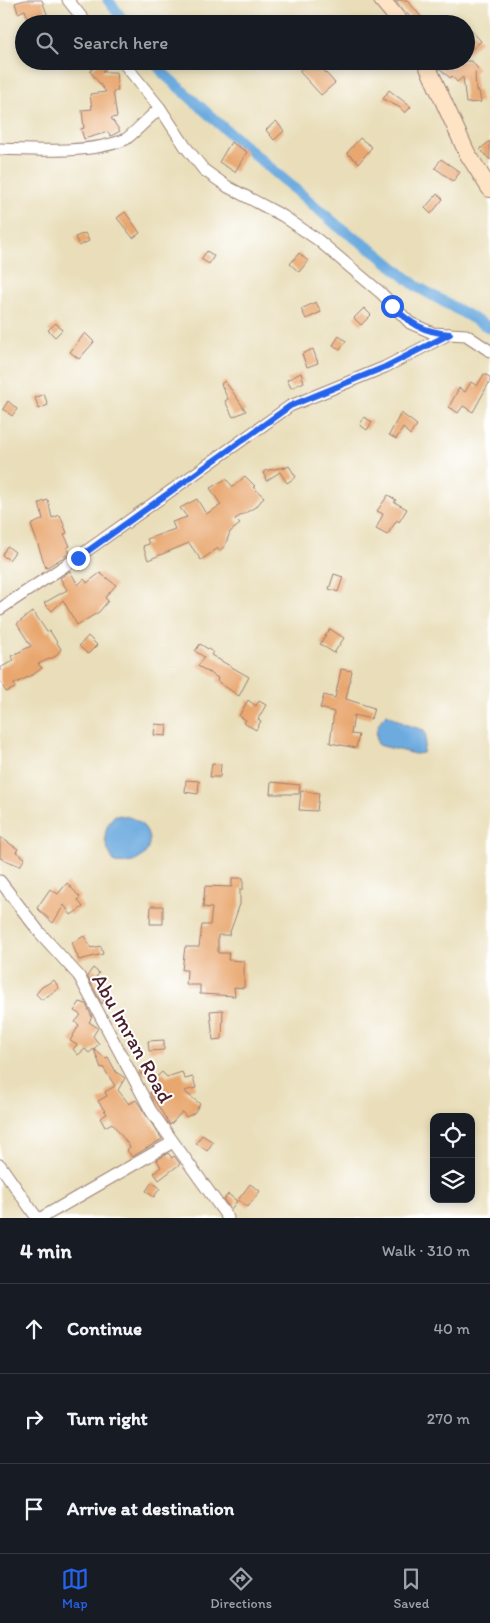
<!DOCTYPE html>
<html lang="en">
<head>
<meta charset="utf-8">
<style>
  :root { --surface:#171b24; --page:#242831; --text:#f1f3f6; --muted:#9ea1a6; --line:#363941; --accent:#2563eb }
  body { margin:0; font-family:Itim,sans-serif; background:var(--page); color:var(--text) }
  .controls { position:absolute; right:15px; bottom:15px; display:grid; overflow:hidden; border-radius:10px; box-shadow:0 2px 8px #0003 }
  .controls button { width:45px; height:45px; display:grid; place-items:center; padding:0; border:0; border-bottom:1px solid var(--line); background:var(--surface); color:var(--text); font:25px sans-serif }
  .stop { position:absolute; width:15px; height:15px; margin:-11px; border:4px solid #2563eb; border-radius:50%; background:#fff }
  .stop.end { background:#2563eb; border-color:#fff; box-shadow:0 1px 5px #0008 }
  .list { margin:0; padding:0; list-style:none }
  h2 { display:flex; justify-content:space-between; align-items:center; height:65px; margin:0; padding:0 20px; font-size:21px }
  h2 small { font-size:16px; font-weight:400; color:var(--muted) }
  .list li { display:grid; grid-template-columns:32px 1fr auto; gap:15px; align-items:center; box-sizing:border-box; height:90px; padding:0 20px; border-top:1px solid var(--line) }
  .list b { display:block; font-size:19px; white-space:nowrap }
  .list em { font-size:16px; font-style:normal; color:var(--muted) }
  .icon { flex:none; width:28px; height:28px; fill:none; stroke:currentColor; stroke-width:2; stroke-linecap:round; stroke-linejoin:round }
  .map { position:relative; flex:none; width:490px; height:1218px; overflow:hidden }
  .search { position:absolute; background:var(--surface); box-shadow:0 2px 8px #0003; left:15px; right:15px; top:15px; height:55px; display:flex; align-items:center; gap:12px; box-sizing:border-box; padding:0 18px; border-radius:28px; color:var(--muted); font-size:19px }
  .sheet { height:335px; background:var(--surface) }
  nav { display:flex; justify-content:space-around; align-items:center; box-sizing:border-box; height:70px; border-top:1px solid var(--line); background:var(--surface); font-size:14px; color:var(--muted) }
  nav a { display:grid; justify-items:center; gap:2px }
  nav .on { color:var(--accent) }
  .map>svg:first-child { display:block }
  .water { fill:#6dabdf; stroke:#5c6585 }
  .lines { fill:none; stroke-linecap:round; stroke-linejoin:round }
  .canal { stroke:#6dabdf; stroke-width:11 }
  .building { fill:#e9a770 }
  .street-casing { stroke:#9a7e72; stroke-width:13 }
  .secondary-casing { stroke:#9a7e72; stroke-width:18 }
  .street { stroke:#fff; stroke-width:11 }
  .secondary { stroke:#fee4c5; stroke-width:16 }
  .route { stroke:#2563eb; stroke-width:6 }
  .labels { text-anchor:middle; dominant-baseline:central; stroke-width:4; stroke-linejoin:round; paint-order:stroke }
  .street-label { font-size:21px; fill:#4a1f2b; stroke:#fff }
</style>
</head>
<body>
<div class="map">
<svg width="490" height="1218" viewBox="0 0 490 1218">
  <rect width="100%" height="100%" fill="#fff"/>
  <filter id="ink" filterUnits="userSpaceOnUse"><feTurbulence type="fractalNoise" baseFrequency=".02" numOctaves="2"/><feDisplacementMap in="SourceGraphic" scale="10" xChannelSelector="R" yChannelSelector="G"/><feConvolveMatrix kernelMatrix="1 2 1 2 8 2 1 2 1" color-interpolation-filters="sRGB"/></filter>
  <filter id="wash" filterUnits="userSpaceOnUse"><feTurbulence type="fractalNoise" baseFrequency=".0096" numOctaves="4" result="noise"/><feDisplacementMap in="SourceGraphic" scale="20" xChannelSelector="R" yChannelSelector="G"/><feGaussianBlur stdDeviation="1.12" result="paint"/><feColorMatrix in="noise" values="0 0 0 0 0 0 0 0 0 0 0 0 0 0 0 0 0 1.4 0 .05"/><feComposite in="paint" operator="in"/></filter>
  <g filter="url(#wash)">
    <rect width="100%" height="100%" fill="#e9deb9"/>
    <!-- water -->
    <g class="water">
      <path d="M387 714 407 725 424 730 426 737 423 753 415 754 378 745C374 733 377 722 387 714Z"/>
      <path d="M115 815C162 816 159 869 115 863 104 845 100 831 115 815Z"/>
    </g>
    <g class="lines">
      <!-- canal -->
      <g class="canal">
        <path d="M108 0 126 24"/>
        <path d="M154 61 164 74 226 130 339 227 378 254 416 286 490 328"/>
      </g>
    </g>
    <g id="blocks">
      <!-- building -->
      <g class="building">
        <path d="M25 0H42L48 17 30 24 25 10 18 13 15 3Z"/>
        <path d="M395 0H407L423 19 417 24H413L410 17Z"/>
        <path d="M466 25 481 41 466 55Z"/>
        <path d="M102 61H112L102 72H116L118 91H113L117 117 111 118 120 131 111 136 108 132 84 139 81 129 84 128 82 110 92 109 90 94 106 92 90 71Z"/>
        <path d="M311 61H315L335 83 321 95 299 71Z"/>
        <path d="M436 61H472L478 69 475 72 476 91H479L481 102 466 103 463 77 457 82 452 76 450 78 439 68Z"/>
        <path d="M389 90 411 107 405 113 399 107 383 99Z"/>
        <path d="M276 121 284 131 274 140 266 130Z"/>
        <path d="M360 138 372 147 359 163 347 153Z"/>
        <path d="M490 141V160L480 149Z"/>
        <path d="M231 142 247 152 235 172 219 162Z"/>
        <path d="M441 159 460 172 453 181 435 168Z"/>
        <path d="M437 194 443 199 431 214 425 208Z"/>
        <path d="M125 212 140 233 133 238 117 218Z"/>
        <path d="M85 233 89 241 79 246 75 237Z"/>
        <path d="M207 251 214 256 209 264 201 259Z"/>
        <path d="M299 253 308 261 299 272 290 264Z"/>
        <path d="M316 302 321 312 306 319 301 309Z"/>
        <path d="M364 308 371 315 361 325 354 318Z"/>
        <path d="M56 323 62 330 55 337 48 330Z"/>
        <path d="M85 333 94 342 79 359 70 352Z"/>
        <path d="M339 336 346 341 340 350 333 345Z"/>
        <path d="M313 349 318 363 307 367 302 354Z"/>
        <path d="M301 373 304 382 291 388 287 380Z"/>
        <path d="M484 374 490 377V381L473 412 463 406 458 413 449 407 459 388 465 392 471 382 477 386Z"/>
        <path d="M225 381 246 411 233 417 225 401 228 399 221 384Z"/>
        <path d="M44 394 48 405 39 409 35 398Z"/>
        <path d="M8 401 17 409 12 416 3 409Z"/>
        <path d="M401 413 417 425 410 435 403 428 396 439 389 435Z"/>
        <path d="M364 417 372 422 367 430 360 425Z"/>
        <path d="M289 466 296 477 287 483 280 472 266 481 264 471 285 467 283 469Z"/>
        <path d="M245 476 255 486 253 487 264 497 257 506 235 519 240 524 230 532 225 546 219 551 218 548 201 560 189 543 148 560 143 546 149 544 147 539 175 529 172 522 187 517 180 508 197 499 206 514 221 505 210 488 226 479 233 487Z"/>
        <path d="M388 495 396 500 394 502 407 509 399 522 397 520 387 535 376 529 383 514 377 511Z"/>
        <path d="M48 500 52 518 60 515 67 533 64 534 70 546 67 547 70 553 46 568 31 525 43 519 39 503Z"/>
        <path d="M7 546 15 552 9 560 2 555Z"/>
        <path d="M70 571 78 585 84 579 87 583 100 573 116 585 105 598 108 601 99 612 77 625 63 600 52 611 44 603 67 590 60 578Z"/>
        <path d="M334 574 343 577 338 592 329 589Z"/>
        <path d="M33 611 47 632 50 631 61 649 56 656 38 664 42 668 34 674 14 684 15 688 6 692 0 681V668L14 660 11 656 31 646 17 624Z"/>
        <path d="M330 629 344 638 334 653 320 644Z"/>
        <path d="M88 636 97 645 88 654 79 646Z"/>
        <path d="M200 644 213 652 211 655 249 677 239 696 217 681 218 678 198 666 204 657 195 651Z"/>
        <path d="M341 669 352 671 346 699 374 708 371 719 354 715 351 734 359 735 356 748 330 743 334 712 320 708 324 695 335 698Z"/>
        <path d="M248 700 256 706 259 701 266 705 258 719 261 721 256 730 244 723 246 720 239 716Z"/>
        <path d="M155 724 167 725 166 736 154 735Z"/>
        <path d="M212 763 221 764 220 777H210Z"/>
        <path d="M186 780 199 781 198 794 185 792Z"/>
        <path d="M271 782 300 785 299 794H270Z"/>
        <path d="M301 791 319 793 317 811 299 810Z"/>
        <path d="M0 837 18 849 16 852 25 858 20 866 0 858Z"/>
        <path d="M232 878H243V889H240V904L229 935H218V953H229L228 960 244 961V988L234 987 235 996 200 994V985H186L187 970H182L185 947H199L202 925H210L212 908 203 907 205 886 232 887Z"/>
        <path d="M67 883 80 897 78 900 83 907 71 915 64 905 53 923 37 908 50 889 58 894Z"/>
        <path d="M151 906H163V924H150Z"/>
        <path d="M84 936 91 948 101 946 103 954 79 960 72 943Z"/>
        <path d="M93 968 99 973 94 980 106 987 101 996 104 1001 102 1004 87 976Z"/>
        <path d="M54 980 59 988 42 1000 36 994 42 987Z"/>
        <path d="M80 1002 86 1004 92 1017 89 1022 98 1028 93 1036 99 1044 89 1053 85 1049 78 1055 73 1049 77 1045 70 1041 79 1025 75 1022 81 1015 74 1011Z"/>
        <path d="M223 1010 222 1039 213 1040 210 1011Z"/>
        <path d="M164 1040V1050L149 1051 148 1041Z"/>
        <path d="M94 1049 105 1058 108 1057 116 1072 125 1078 118 1090 129 1104 136 1100 162 1139 132 1157 127 1150 130 1147 112 1123 105 1127 100 1118 107 1114 98 1101 107 1096 105 1092 115 1086 103 1067 101 1068Z"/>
        <path d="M152 1065V1074H140V1066Z"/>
        <path d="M162 1072 167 1077 182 1072 185 1079 193 1077 196 1088 184 1091 200 1104 194 1113 186 1117 182 1112 170 1125 150 1093 157 1085 153 1080Z"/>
        <path d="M202 1135 213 1142 207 1151 196 1143Z"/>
        <path d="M168 1153 172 1158 174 1156 180 1164 159 1180 154 1173 161 1167 157 1160Z"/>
        <path d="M152 1182 160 1188 154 1197 146 1191Z"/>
        <path d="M250 1184 260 1191 248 1207 238 1200Z"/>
        <path d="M228 1194 237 1201 231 1209 224 1200Z"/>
      </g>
    </g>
  </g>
  <g filter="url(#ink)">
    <use href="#blocks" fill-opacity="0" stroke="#9a7e72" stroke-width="1"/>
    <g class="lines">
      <!-- street casing -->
      <g class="street-casing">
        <g id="street">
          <path d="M68 0 87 24"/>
          <path d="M122 61 160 108"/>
          <path d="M0 149C36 150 92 154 126 139 131 136 153 114 160 108L185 146 204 170 228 187 283 216 318 240 381 293 410 323 433 333 466 335 490 351"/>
          <path d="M0 609 78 557 290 406 385 367 449 334"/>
          <path d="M0 881 40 933 79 976 151 1111 228 1218"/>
          <path d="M0 1165 37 1218"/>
          <path d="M41 1218 173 1142"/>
        </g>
      </g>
      <!-- secondary casing -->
      <g class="secondary-casing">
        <g id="secondary">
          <path d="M382 0 402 24"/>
          <path d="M425 61 467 153 490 189"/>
        </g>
      </g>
      <!-- street -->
      <use href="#street" class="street"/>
      <!-- secondary -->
      <use href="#secondary" class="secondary"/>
    </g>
  </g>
  <g class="lines" filter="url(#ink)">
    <!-- route -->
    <path class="route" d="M78 558 290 406 385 367 450 334C423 332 411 324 392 306"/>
  </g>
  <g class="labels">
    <!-- street labels -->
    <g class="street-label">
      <text transform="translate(133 1038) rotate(61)">Abu Imran Road</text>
    </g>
  </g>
</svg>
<div class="controls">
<button><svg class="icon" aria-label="locate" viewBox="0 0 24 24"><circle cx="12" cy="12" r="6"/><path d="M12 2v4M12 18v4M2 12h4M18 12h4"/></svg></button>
<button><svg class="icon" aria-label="layers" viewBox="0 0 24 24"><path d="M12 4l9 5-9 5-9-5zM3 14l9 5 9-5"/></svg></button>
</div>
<div class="stop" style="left:392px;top:306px"></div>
<div class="stop end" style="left:78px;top:558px"></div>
<div class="search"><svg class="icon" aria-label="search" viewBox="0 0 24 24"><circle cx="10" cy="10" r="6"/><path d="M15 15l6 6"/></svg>Search here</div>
</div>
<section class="sheet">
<h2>4 min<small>Walk · 310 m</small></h2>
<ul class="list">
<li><svg class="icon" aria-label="ahead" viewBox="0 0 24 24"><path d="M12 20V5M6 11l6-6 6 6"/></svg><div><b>Continue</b></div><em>40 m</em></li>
<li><svg class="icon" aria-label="right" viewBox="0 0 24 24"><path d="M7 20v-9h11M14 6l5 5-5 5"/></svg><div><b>Turn right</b></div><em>270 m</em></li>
<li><svg class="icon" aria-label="arrive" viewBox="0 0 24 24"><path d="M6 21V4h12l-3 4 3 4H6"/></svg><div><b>Arrive at destination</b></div></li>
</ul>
</section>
<nav>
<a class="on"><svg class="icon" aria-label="map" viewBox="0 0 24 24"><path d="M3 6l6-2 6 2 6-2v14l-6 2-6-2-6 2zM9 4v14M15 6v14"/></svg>Map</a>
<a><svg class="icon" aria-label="directions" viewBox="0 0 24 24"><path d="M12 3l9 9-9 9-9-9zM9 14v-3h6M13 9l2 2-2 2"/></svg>Directions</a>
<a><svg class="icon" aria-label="saved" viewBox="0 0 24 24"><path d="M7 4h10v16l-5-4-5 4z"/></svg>Saved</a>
</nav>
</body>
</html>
